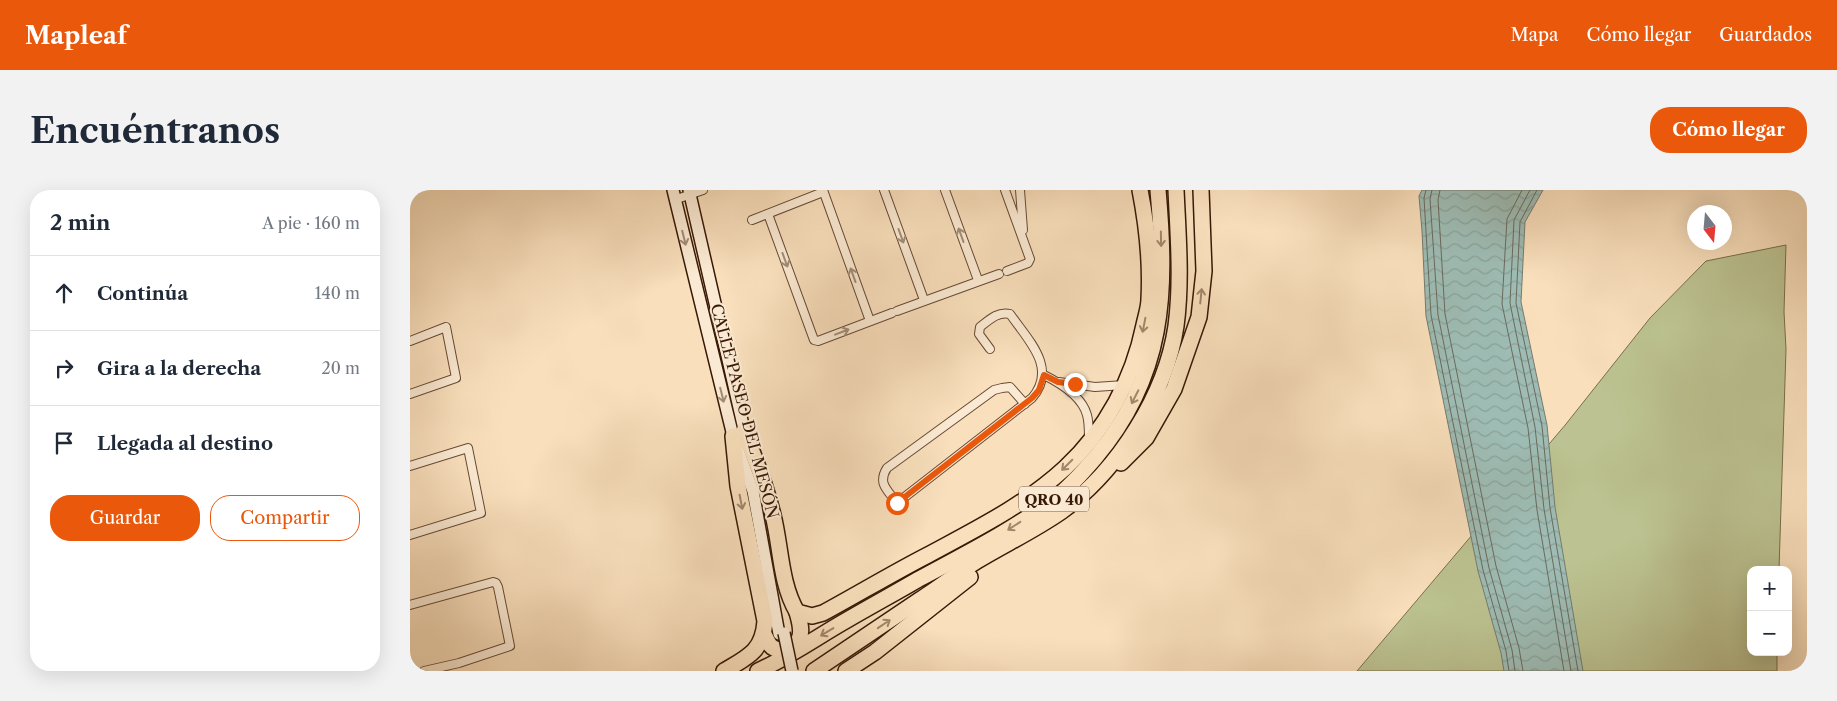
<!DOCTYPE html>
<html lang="es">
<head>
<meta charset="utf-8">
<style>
  :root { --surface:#fff; --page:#f2f2f3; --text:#1f2937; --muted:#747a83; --line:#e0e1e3; --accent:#ea580c }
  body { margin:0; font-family:"Libre Caslon Text",serif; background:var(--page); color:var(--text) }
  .controls { position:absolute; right:15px; bottom:15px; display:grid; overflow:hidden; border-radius:10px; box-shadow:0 5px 20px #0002 }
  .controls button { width:45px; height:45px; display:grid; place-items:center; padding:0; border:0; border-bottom:1px solid var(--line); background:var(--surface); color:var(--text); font:25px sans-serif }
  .compass { position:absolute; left:1277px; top:15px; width:45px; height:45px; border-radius:50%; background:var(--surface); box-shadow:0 5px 20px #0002; rotate:164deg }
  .stop { position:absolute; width:15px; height:15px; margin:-11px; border:4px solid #ea580c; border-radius:50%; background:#fff }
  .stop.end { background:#ea580c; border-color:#fff; box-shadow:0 1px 5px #0008 }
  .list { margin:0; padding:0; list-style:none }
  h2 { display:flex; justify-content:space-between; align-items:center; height:65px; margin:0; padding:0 20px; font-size:21px }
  h2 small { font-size:16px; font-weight:400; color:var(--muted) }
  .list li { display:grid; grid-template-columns:32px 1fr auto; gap:15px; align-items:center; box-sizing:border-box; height:75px; padding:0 20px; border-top:1px solid var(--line) }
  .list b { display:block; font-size:19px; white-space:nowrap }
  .list em { font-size:16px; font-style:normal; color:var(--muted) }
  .actions { display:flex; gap:10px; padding:15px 20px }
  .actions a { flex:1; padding:11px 0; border:1px solid var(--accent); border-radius:20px; text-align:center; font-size:18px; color:var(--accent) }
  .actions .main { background:var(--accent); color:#fff }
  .icon { flex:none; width:28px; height:28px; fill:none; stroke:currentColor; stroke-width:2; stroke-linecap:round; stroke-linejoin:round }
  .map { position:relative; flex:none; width:1397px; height:481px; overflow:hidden; border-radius:20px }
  header { display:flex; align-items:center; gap:30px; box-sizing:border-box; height:70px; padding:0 25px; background:var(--accent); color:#fff }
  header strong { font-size:24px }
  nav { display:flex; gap:28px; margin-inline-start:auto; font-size:18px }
  .intro { display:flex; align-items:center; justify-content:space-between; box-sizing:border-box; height:120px; padding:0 30px }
  h1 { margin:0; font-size:35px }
  .button { padding:12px 22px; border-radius:20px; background:var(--accent); color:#fff; font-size:18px; font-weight:700 }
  main { display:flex; gap:30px; padding:0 30px }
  aside { flex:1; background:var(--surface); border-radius:20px; box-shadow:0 5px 20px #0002 }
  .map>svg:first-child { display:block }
  .green { fill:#bcc291; stroke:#7a6e4c }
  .water { fill:url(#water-waves); stroke:#757b6e }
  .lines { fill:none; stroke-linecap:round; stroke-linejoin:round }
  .shore { stroke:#6a6a5d; stroke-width:1 }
  .street-casing { stroke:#684a34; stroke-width:10 }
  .secondary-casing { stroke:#371906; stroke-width:14 }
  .highway-casing { stroke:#371906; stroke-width:18 }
  .street { stroke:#fbead3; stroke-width:8 }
  .secondary { stroke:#fbead3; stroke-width:11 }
  .highway { stroke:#f9dfbc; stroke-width:15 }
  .secondary-bridge-casing { stroke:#371906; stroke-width:14; stroke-linecap:butt }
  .secondary-bridge { stroke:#fbead3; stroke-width:11 }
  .oneway { stroke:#a38c77 }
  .oneway2 { stroke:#a2866a }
  .route { stroke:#ea580c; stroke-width:6 }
  .labels { text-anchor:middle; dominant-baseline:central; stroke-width:4; stroke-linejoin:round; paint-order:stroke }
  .shield { fill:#fbead3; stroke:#725844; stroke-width:1 }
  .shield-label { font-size:15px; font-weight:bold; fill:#371906 }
  .street-label { font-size:16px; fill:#371906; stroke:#fbead3 }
</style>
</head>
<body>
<header>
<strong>Mapleaf</strong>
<nav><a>Mapa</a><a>Cómo llegar</a><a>Guardados</a></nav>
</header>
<div class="intro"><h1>Encuéntranos</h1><a class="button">Cómo llegar</a></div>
<main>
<aside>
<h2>2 min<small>A pie · 160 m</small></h2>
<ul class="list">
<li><svg class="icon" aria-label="ahead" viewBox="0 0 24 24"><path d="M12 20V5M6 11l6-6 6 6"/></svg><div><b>Continúa</b></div><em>140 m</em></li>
<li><svg class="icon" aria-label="right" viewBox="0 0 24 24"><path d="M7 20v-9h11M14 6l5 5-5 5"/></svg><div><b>Gira a la derecha</b></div><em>20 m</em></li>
<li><svg class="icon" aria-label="arrive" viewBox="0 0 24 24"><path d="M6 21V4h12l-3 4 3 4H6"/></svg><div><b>Llegada al destino</b></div></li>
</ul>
<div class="actions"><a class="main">Guardar</a><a>Compartir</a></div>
</aside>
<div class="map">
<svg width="1397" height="481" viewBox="0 0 1397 481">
  <defs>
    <pattern id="water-waves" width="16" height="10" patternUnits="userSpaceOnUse" patternTransform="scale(1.25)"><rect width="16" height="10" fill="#9ebcb4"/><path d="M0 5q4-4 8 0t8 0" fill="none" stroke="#89a199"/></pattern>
  </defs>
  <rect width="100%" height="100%" fill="#f9dfbc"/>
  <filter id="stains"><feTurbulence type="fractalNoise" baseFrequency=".004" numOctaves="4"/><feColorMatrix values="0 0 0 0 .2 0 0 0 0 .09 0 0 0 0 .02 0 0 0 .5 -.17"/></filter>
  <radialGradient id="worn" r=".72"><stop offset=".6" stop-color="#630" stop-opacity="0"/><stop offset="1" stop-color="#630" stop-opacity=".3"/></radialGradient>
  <!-- green -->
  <path class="green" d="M1376 55 1374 122 1376 159 1369 380H1341V462H1367V481H947L1156 234 1240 128 1296 71Z"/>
  <!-- water -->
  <path class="water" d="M1012 0H1133L1115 32 1111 112 1137 235 1145 317 1173 481H1094L1091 463 1068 381 1016 126 1012 41 1009 6Z"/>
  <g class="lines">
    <!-- shore -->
    <g class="shore">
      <path d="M1016 0 1014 8 1021 125 1073 380 1096 461 1099 481"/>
      <path d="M1022 0 1020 9 1028 125 1079 378 1102 460 1105 481"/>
      <path d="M1030 0 1028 10 1035 124 1086 376 1109 458 1113 481"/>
      <path d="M1112 0 1097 29 1092 114 1118 238 1127 320 1154 481"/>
      <path d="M1120 0 1104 30 1100 113 1125 237 1134 319 1161 481"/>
      <path d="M1127 0 1110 32 1106 113 1132 236 1140 318 1168 481"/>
    </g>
    <!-- street casing -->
    <g class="street-casing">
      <g id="street">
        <path d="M413 0 460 131"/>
        <path d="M474 0 514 110"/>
        <path d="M535 0 568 90"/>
        <path d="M595 0 620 69 618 73 597 81"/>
        <path d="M610 0 613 40"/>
        <path d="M264 10 293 0"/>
        <path d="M358 24 404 150 408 151 482 123"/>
        <path d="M342 30 413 2"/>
        <path d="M487 121 589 84"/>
        <path d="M0 151 36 137 46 188 0 204"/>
        <path d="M580 159 569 144 570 137C579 130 588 121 600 124 618 150 648 178 622 208L487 313C478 300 467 294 477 278L584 200 592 198 600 197 615 214"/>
        <path d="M634 185C650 193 672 206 677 225 679 232 679 241 679 249"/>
        <path d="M649 192 685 197 714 195"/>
        <path d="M0 276 58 258 71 323 0 345"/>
        <path d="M0 415 83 392 86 393 88 397 100 456 49 473 14 481"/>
      </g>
    </g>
    <!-- secondary casing -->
    <g class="secondary-casing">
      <g id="secondary">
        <path d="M263 0 323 246 343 301 369 444"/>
        <path d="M279 0 336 248"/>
      </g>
    </g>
    <!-- highway casing -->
    <g class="highway-casing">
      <g id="highway">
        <path d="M334 241C345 268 356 296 363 325 371 356 370 393 387 422L402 426 413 423C448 404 483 383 518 365 566 339 615 315 655 278 696 240 723 189 734 135 736 126 739 117 739 109 741 72 737 36 730 0"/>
        <path d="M711 273 736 248 764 199 789 127 794 81 791 0"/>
        <path d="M354 444C356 448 358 454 362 457 370 463 386 458 389 449 393 441 389 430 387 422"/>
        <path d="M314 481C338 467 353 461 355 431L328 296 323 246"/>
        <path d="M348 481C379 467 407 447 437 430 461 416 485 403 509 389 555 364 601 341 643 310 659 298 672 283 685 268 755 186 757 102 748 0"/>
        <path d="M404 481C440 457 475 433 511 409 530 397 548 383 567 371 595 354 625 340 652 321 708 280 756 205 766 136 772 91 768 45 766 0"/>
        <path d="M436 481 465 462 560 387"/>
      </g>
    </g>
    <!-- street -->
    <use href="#street" class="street"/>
    <!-- secondary -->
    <use href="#secondary" class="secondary"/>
    <!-- highway -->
    <use href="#highway" class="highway"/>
    <!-- secondary-bridge casing -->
    <g class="secondary-bridge-casing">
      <path id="secondary-bridge" d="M374 443 382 481"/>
    </g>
    <!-- secondary-bridge -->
    <use href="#secondary-bridge" class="secondary-bridge"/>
  </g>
  <!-- one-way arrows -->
  <defs><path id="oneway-shaft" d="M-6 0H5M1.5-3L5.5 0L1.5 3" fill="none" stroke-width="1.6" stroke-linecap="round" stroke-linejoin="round" transform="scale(1.25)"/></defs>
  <g class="oneway">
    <use href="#oneway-shaft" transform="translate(551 45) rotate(-110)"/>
    <use href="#oneway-shaft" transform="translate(491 46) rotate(70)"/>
    <use href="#oneway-shaft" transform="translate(274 48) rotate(76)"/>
    <use href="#oneway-shaft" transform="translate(375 70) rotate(70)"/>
    <use href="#oneway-shaft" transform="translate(443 85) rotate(-110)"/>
    <use href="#oneway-shaft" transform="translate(432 142) rotate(-21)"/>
    <use href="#oneway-shaft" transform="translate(312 205) rotate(76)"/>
  </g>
  <g class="oneway2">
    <use href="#oneway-shaft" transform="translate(751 49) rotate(89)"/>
    <use href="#oneway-shaft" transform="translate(791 106) rotate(-84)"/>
    <use href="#oneway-shaft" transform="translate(734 135) rotate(101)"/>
    <use href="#oneway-shaft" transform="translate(725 207) rotate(117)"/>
    <use href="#oneway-shaft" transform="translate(657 275) rotate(135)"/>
    <use href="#oneway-shaft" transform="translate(331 312) rotate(79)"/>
    <use href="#oneway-shaft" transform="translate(604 336) rotate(147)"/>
    <use href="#oneway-shaft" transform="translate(474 434) rotate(-34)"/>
    <use href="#oneway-shaft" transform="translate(417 442) rotate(149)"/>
  </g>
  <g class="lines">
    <!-- route -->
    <path class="route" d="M487 313 622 208 629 200 634 185 648 192 665 194"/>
  </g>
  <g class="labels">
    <!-- shield labels -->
    <rect class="shield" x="609" y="296.5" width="70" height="25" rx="4"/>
    <g class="shield-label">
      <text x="644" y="309">QRO 40</text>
    </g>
    <!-- street labels -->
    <g class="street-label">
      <text transform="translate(335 221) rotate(75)">CALLE PASEO DEL MESÓN</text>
    </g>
  </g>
  <rect width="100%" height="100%" filter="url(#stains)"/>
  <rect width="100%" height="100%" fill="url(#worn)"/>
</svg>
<div class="controls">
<button>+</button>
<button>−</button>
</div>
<svg class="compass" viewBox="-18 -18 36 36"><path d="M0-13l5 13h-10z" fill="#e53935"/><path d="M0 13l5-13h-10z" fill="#747a83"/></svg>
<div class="stop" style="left:487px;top:313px"></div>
<div class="stop end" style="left:665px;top:194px"></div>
</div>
</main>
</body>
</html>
